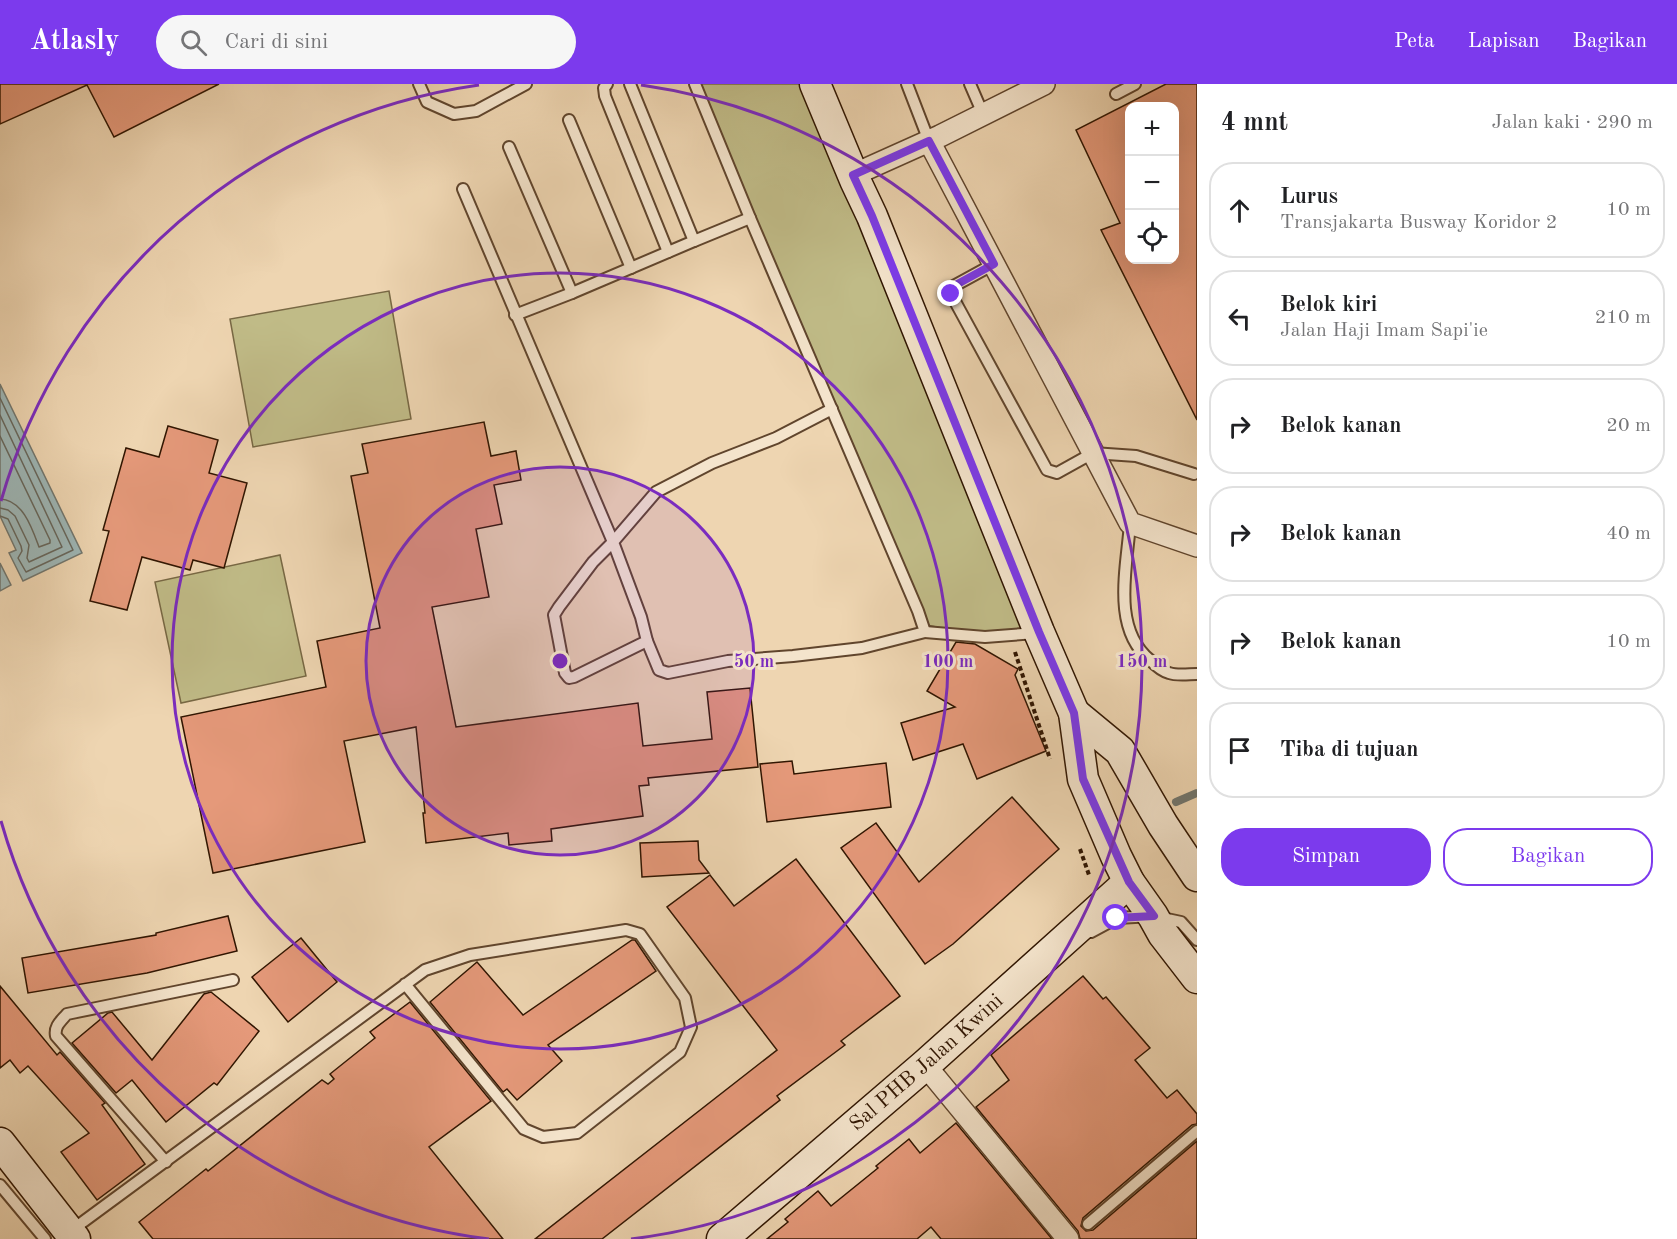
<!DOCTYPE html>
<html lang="id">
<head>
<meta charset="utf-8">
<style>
  :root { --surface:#fff; --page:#f6f6f6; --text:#202124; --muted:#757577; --line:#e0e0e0; --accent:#7c3aed }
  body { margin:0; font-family:"Old Standard TT",serif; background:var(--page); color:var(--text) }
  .controls { position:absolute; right:18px; top:18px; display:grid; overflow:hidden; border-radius:12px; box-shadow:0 6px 24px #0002 }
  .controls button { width:54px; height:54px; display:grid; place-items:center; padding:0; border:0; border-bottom:2px solid var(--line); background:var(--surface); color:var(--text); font:30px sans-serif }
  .stop { position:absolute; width:18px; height:18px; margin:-14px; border:4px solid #7c3aed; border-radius:50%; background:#fff }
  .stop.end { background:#7c3aed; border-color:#fff; box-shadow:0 2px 6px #0008 }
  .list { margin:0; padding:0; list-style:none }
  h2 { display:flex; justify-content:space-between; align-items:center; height:78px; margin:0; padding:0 24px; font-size:26px }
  h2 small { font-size:20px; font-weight:400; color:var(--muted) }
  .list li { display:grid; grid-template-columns:39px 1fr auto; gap:18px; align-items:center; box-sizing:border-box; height:96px; margin:0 12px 12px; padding:0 12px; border:2px solid var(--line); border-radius:24px }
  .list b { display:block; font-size:22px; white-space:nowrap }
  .list p { margin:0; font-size:20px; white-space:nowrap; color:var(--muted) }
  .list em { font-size:20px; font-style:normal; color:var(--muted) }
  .actions { display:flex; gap:12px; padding:18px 24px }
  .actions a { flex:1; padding:14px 0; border:2px solid var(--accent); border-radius:24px; text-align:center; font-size:21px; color:var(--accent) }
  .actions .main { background:var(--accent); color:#fff }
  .icon { flex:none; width:33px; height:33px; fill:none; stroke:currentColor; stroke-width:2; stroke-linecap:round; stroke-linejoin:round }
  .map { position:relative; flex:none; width:1197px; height:1155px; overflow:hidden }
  header { display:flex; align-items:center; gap:36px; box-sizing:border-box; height:84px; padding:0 30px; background:var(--accent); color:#fff }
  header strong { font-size:28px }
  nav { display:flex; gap:33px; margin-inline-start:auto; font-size:21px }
  .search { width:420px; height:54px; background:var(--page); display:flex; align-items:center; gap:15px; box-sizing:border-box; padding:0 21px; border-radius:33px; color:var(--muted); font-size:22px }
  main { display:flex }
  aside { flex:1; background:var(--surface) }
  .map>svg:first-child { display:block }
  .green { fill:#c0bb87; stroke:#786844; stroke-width:1.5 }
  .water { fill:#9db6b6; stroke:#71766e; stroke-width:1.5 }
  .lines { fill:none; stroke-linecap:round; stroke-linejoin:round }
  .shore { stroke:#66665c; stroke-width:1.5 }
  .stream { stroke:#71766e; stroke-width:8 }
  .building { fill:#e5997a; stroke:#301501; stroke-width:1.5; fill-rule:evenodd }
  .lane-casing { stroke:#60452d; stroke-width:14 }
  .street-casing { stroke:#60452d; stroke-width:24 }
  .secondary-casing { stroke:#301501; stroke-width:33 }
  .path { stroke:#301501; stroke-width:4; stroke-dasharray:4.5 3; stroke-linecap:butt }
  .lane { stroke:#f4e4cc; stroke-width:10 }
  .street { stroke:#f4e4cc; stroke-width:21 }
  .secondary { stroke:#f4e4cc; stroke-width:30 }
  .route { stroke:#7c3aed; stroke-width:8 }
  .ring { fill:none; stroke:#7b2cbf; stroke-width:3 }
  .labels { text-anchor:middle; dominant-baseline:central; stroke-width:6; stroke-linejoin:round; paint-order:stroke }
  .street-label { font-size:21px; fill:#301501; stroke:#f4e4cc }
  .centre { fill:#7b2cbf; stroke:#f4e4cc; stroke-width:3 }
  .ring-label { font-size:18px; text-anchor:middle; font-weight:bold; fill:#7b2cbf; stroke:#f4e4cc; stroke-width:6; stroke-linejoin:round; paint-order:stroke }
</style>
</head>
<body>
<header>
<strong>Atlasly</strong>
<div class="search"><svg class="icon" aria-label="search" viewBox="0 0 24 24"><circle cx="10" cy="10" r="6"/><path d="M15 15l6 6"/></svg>Cari di sini</div>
<nav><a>Peta</a><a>Lapisan</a><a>Bagikan</a></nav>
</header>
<main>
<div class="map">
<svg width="1197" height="1155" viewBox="0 0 1197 1155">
  <rect width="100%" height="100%" fill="#eed5b1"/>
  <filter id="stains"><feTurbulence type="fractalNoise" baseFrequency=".00333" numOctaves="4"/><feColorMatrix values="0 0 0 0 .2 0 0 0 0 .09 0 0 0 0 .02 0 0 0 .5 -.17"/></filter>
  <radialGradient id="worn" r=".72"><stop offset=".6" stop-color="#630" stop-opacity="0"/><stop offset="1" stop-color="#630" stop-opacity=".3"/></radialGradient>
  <!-- green -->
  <g class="green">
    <path d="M695 0H813L1039 548 985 553 922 540Z"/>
    <path d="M389 207 411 335 253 363 230 235Z"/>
    <path d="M280 471 306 592 181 619 155 498Z"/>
  </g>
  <!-- water -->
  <g class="water">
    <path d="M0 300 82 469 23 497 9 469 16 466 0 432Z"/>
    <path d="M0 479 11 501 0 507Z"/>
  </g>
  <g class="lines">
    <!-- shore -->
    <g class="shore">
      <path d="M0 314 73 466 26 488 18 474 22 467 21 462 8 435 0 432"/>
      <path d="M0 331 62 463 29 478 27 474 29 461 15 432 8 426 0 424"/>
      <path d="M0 352 50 456V459L39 463C32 444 23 416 0 415"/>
    </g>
    <!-- stream -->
    <path class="stream" d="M1176 718 1197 709"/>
  </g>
  <!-- building -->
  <g class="building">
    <path d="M0 0H219L114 53 87 1 0 40Z"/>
    <path d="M1166 0H1197V336L1101 146 1120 139 1076 46ZM1130 22H1174V176H1130Z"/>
    <path d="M484 338 491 372 516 367 521 396 494 401 502 440 476 445 489 513 432 523 456 643 638 619 643 662 712 655 707 608 750 604 758 683 648 694 649 701 639 702 643 732 551 745 552 757 509 761 508 749 426 759 423 729H425L416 643 344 657 365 758 213 789 181 633 326 603 317 557 380 544 351 392 368 389 362 360Z"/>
    <path d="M168 342 218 356 209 389 247 399 224 484 193 476 190 486 142 473 127 526 90 517 109 447 103 446 126 364 159 373Z"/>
    <path d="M956 558 975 560 1018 585 1015 591 1046 667 977 695 963 660 913 676 901 639 955 623 927 607Z"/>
    <path d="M792 677 794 690 886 679 891 723 767 738 760 680Z"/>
    <path d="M1012 713 1059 765 953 860 925 880 841 764 876 739 919 798Z"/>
    <path d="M698 757 699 776 709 789 642 793 640 759Z"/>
    <path d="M796 775 900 912 841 957 845 961 777 1012 780 1016 602 1155H535L777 966 667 823 710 791 734 822Z"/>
    <path d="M228 832 237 867 147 889 28 909 22 874 156 851V849Z"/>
    <path d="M301 854 337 898 288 938 252 893Z"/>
    <path d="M632 856H635L656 887 548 961 562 977 517 1016 507 1005 503 1008 430 918 477 878 523 931Z"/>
    <path d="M1083 892 1103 915 1106 913 1150 964 1135 976 1167 1014 1177 1006 1197 1030V1040L1192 1041 1083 1134 1081 1142 1086 1147 1093 1146 1197 1057V1155H1080L1078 1147 976 1023 1009 996 991 971Z"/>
    <path d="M0 902 57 971 60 968 105 1019 102 1021 145 1080 97 1116 61 1068 89 1049 28 982 20 989 10 976 0 984Z"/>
    <path d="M211 908 259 947 217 1001 214 999 166 1038 132 996 116 1009 72 959 108 929 112 928 152 976 204 910Z"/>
    <path d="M410 918 491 1017 429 1063 503 1155H153L139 1138 206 1085 208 1087 322 996 328 1000 334 995 330 990 375 954 370 948Z"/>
    <path d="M956 1039 1052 1155H941L931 1143 917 1155H767L788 1138 785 1135 818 1107 831 1122 878 1084 876 1082 909 1055 920 1069Z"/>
  </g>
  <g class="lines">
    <!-- lane casing -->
    <g class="lane-casing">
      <g id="lane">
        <path d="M419 0 427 18 454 30 476 27 526 0"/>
        <path d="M607 0 604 4 605 12 668 168"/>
        <path d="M630 0 694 157 750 134"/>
        <path d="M907 0 929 57"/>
        <path d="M970 0 983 30"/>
        <path d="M1116 10 1135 0"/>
        <path d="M569 36 631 184"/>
        <path d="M509 63 572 209"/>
        <path d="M463 105 613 458 641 533 647 557 574 593 569 594 565 589 554 531 559 523 593 478 613 458 656 408 712 379 776 354 832 325"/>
        <path d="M994 180 952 203 951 210 1047 386 1057 389 1093 369 1136 372 1194 390"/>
        <path d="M515 231 572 209 694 157"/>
        <path d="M1130 439C1127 483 1111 544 1150 576 1155 581 1162 587 1169 589 1177 592 1189 590 1197 590"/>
        <path d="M925 548 985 553 1036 549"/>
        <path d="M647 557 659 586 668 589 728 577 793 572 862 564 925 548 918 527 750 134 695 0"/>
        <path d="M1091 848 1117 834 1153 832 1181 838 1197 856"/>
        <path d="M166 1078 56 952C54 942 61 937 67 930L233 896"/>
        <path d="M0 1101 45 1155"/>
        <path d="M1088 1140 1197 1047"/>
        <path d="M72 1146 425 886 470 871 626 846 640 850 685 914 691 943 680 968 577 1049 543 1053 524 1045 405 900"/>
      </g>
    </g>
    <!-- street casing -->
    <g class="street-casing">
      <g id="street">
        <path d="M929 57 1130 439 1197 462"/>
        <path d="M853 91 940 52 1044 0"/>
        <path d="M925 981 1068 1155"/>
      </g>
    </g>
    <!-- secondary casing -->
    <g class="secondary-casing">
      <g id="secondary">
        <path d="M815 0 855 96 872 132 1039 548 1074 629 1083 695 1116 772 1129 798 1153 832 1163 850 1197 894"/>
        <path d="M1074 629 1120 667 1163 741 1197 792"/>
        <path d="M0 1059 75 1155"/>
        <path id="s1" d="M722 1155 925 981 1129 798"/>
      </g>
    </g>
    <!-- path -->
    <g class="path">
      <path d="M1015 568 1050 675"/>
      <path d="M1080 765 1089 791"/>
    </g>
    <!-- lane -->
    <use href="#lane" class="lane"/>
    <!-- street -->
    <use href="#street" class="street"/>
    <!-- secondary -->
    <use href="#secondary" class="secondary"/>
  </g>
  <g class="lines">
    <!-- route -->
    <path class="route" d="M951 210 952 203 994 180 929 57 853 91 872 132 1039 548 1074 629 1083 695 1129 798 1154 832 1116 834"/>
  </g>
  <!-- distance rings -->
  <circle cx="560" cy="577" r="194" fill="#7b2cbf" fill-opacity=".12"/>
  <g class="ring">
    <circle cx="560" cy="577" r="194"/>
    <circle cx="560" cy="577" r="388"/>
    <path d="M489 1155A582 582 0 0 1 1 737M1 417A582 582 0 0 1 479 1M641 1A582 582 0 0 1 631 1155"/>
  </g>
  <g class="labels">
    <!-- street labels -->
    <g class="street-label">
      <text stroke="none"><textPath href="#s1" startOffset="270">Sal PHB Jalan Kwini</textPath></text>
    </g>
  </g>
  <circle cx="560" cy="577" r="9" class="centre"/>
  <g class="ring-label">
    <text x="754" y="583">50 m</text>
    <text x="948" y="583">100 m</text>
    <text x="1142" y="583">150 m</text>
  </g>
  <rect width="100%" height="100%" filter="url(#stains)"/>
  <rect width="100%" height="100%" fill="url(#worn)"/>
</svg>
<div class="controls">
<button>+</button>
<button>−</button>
<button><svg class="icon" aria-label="locate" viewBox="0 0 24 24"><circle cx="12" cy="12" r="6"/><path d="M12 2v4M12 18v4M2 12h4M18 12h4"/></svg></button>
</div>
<div class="stop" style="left:1116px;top:834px"></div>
<div class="stop end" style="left:951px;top:210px"></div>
</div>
<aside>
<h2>4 mnt<small>Jalan kaki · 290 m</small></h2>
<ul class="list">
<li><svg class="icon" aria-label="ahead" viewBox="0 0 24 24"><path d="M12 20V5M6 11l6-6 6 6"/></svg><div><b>Lurus</b><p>Transjakarta Busway Koridor 2</p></div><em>10 m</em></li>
<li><svg class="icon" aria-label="left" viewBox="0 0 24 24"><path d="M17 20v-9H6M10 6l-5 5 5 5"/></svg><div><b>Belok kiri</b><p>Jalan Haji Imam Sapi'ie</p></div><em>210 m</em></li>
<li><svg class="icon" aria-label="right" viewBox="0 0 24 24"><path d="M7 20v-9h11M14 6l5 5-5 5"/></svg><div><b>Belok kanan</b></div><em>20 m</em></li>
<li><svg class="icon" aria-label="right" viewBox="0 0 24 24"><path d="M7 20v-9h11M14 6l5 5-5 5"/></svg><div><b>Belok kanan</b></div><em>40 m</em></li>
<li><svg class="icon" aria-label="right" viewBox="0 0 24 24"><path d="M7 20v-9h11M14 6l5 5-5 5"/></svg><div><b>Belok kanan</b></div><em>10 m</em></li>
<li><svg class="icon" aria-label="arrive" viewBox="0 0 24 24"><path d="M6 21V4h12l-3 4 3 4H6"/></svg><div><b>Tiba di tujuan</b></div></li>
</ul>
<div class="actions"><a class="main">Simpan</a><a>Bagikan</a></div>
</aside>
</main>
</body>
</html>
